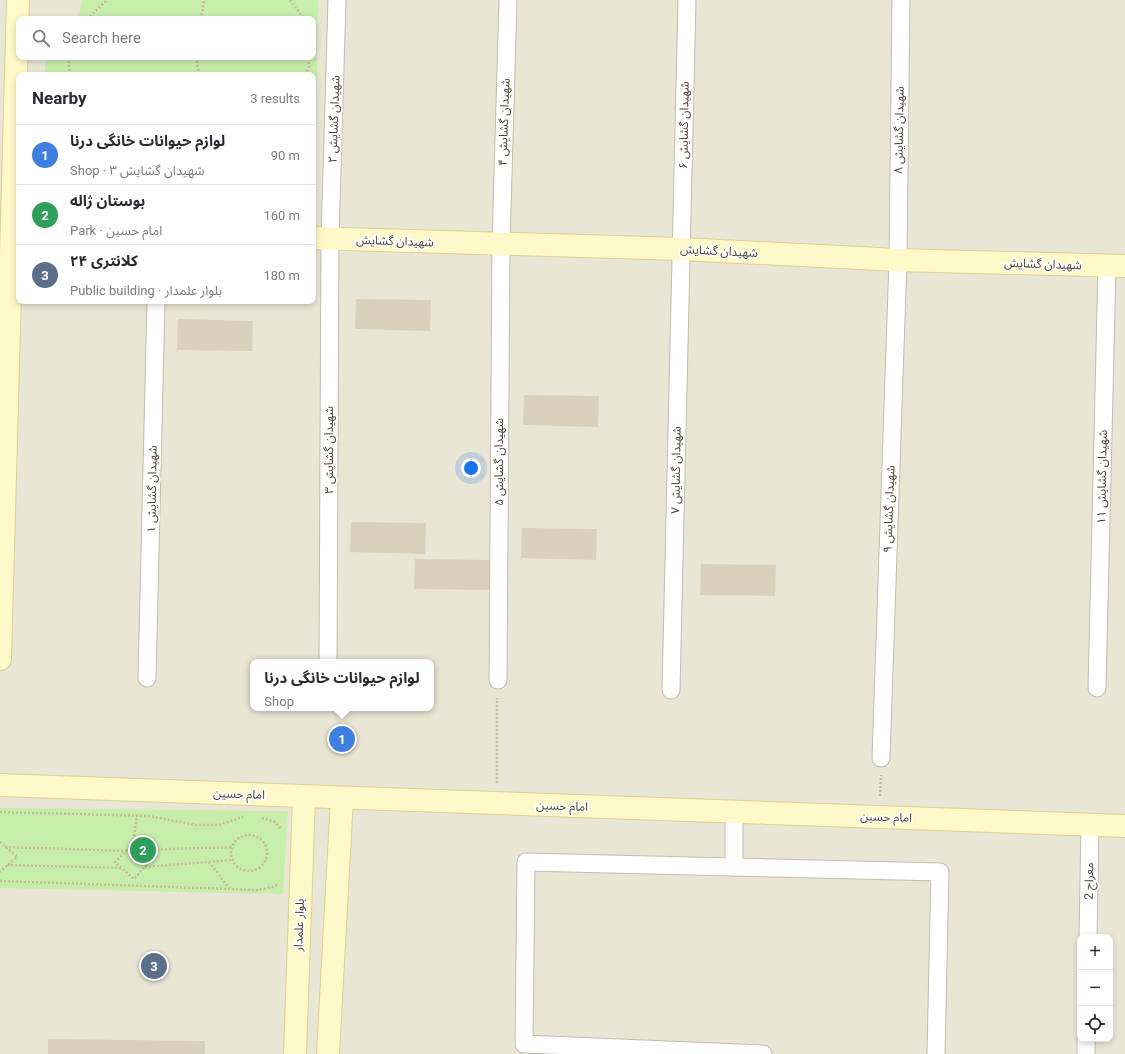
<!DOCTYPE html>
<html lang="en">
<head>
<meta charset="utf-8">
<style>
  :root { --surface:#fff; --page:#f2f2f3; --text:#2b2b33; --muted:#7c7c81; --line:#e1e1e2; --accent:#2563eb }
  body { margin:0; font-family:Roboto,"Noto Sans Arabic",sans-serif; background:var(--page); color:var(--text) }
  .controls { position:absolute; right:12px; bottom:12px; display:grid; overflow:hidden; border-radius:8px; box-shadow:0 2px 6px #0003 }
  .controls button { width:36px; height:36px; display:grid; place-items:center; padding:0; border:0; border-bottom:1px solid var(--line); background:var(--surface); color:var(--text); font:20px sans-serif }
  .you { position:absolute; left:471px; top:468px; width:14px; height:14px; margin:-10px; border:3px solid #fff; border-radius:50%; background:#1a73e8; box-shadow:0 0 0 6px #1a73e833 }
  .badge { display:grid; place-items:center; width:26px; height:26px; border-radius:50%; background:var(--accent); color:#fff; font-size:13px; font-weight:700 }
  .pin { position:absolute; translate:-50% -50%; border:2px solid #fff; box-shadow:0 1px 4px #0006 }
  .popup { position:absolute; left:250px; top:659px; width:184px; height:52px; box-sizing:border-box; display:grid; place-content:center; border-radius:8px; background:var(--surface); filter:drop-shadow(0 1px 3px #0005); font-size:13px; white-space:nowrap; color:var(--muted) }
  .popup b { font-size:15px; color:var(--text) }
  .popup::after { content:''; position:absolute; left:50%; top:100%; margin-left:-8px; border:8px solid transparent; border-top-color:var(--surface) }
  .list { margin:0; padding:0; list-style:none }
  h2 { display:flex; justify-content:space-between; align-items:center; height:52px; margin:0; padding:0 16px; font-size:17px }
  h2 small { font-size:13px; font-weight:400; color:var(--muted) }
  .list li { display:grid; grid-template-columns:26px 1fr auto; gap:12px; align-items:center; box-sizing:border-box; height:60px; padding:0 16px; border-top:1px solid var(--line) }
  .list b { display:block; font-size:15px; white-space:nowrap }
  .list p { margin:0; font-size:13px; white-space:nowrap; color:var(--muted) }
  .list em { font-size:13px; font-style:normal; color:var(--muted) }
  .icon { flex:none; width:22px; height:22px; fill:none; stroke:currentColor; stroke-width:2; stroke-linecap:round; stroke-linejoin:round }
  .map { position:relative; flex:none; width:1125px; height:1054px; overflow:hidden }
  .search { position:absolute; background:var(--surface); box-shadow:0 2px 6px #0003; left:16px; top:16px; width:300px; height:44px; display:flex; align-items:center; gap:10px; box-sizing:border-box; padding:0 14px; border-radius:8px; color:var(--muted); font-size:15px }
  .panel { position:absolute; background:var(--surface); box-shadow:0 2px 6px #0003; left:16px; top:72px; width:300px; height:232px; border-radius:8px }
  .map>svg:first-child { display:block }
  .residential { fill:#eae6d5; fill-rule:evenodd }
  .green { fill:#c8eeab }
  .building { fill:#d9d1bb }
  .lines { fill:none; stroke-linecap:round; stroke-linejoin:round }
  .street-casing { stroke:#c2bda9; stroke-width:19 }
  .secondary-casing { stroke:#dad092; stroke-width:24 }
  .path { stroke:#c6bb98; stroke-width:2.5; stroke-dasharray:2 2; stroke-linecap:butt }
  .street { stroke:#fff; stroke-width:17 }
  .secondary { stroke:#fff8c8; stroke-width:22 }
  .labels { text-anchor:middle; dominant-baseline:central; stroke-width:3.5; stroke-linejoin:round; paint-order:stroke }
  .street-label { font-size:12px; fill:#4a4435; stroke:#fff }
</style>
</head>
<body>
<div class="map">
<svg width="1125" height="1054" viewBox="0 0 1125 1054">
  <rect width="100%" height="100%" fill="#f6f3e7"/>
  <!-- residential -->
  <path class="residential" d="M0 0H1125V1054H0ZM19 19H313V57H19ZM19 75H313V301H19ZM253 662H431V708H253ZM1080 937H1110V1039H1080Z"/>
  <!-- green -->
  <g class="green">
    <path d="M83 0H318L315 204H313V75H45V57H313V19H75L79 14Z"/>
    <path d="M0 808 288 811 283 894 0 888Z"/>
  </g>
  <!-- building -->
  <g class="building">
    <path d="M356 299 431 300 430 331 355 329Z"/>
    <path d="M178 319 253 321 252 351 177 350Z"/>
    <path d="M524 395 599 396 598 427 523 425Z"/>
    <path d="M351 522 426 523 425 554 350 552Z"/>
    <path d="M522 528 597 529 596 560 521 558Z"/>
    <path d="M415 559 490 560 489 590 414 589Z"/>
    <path d="M701 564 776 565 775 596 700 595Z"/>
    <path d="M48 1039 205 1041V1054H48Z"/>
  </g>
  <g class="lines">
    <!-- street casing -->
    <g class="street-casing">
      <g id="street">
        <path d="M328 662 330 239 337 0"/>
        <path d="M147 678 156 301"/>
        <path d="M498 680 501 244 508 0"/>
        <path d="M1097 688 1107 266"/>
        <path d="M671 690 687 0"/>
        <path d="M881 758 898 260 901 0"/>
        <path d="M734 867V812"/>
        <path d="M1088 937 1090 825"/>
        <path d="M763 1054 524 1044 526 862 940 872 936 1054"/>
        <path d="M1086 1054V1039"/>
      </g>
    </g>
    <!-- secondary casing -->
    <g class="secondary-casing">
      <g id="secondary">
        <path d="M313 238 681 249 898 260 1125 266"/>
        <path d="M0 659 18 0"/>
        <path d="M0 785 1125 826"/>
        <path d="M295 1054 304 797"/>
        <path d="M328 1054 342 798"/>
      </g>
    </g>
    <!-- path -->
    <g class="path">
      <path d="M290 0 304 19"/>
      <path d="M87 19 107 0"/>
      <path d="M201 19 204 0"/>
      <path d="M68 57 70 75"/>
      <path d="M196 57 199 75"/>
      <path d="M305 75 309 67 308 57"/>
      <path d="M497 783V698"/>
      <path d="M880 796 881 775"/>
      <path d="M0 812 149 816 196 825H219L243 817"/>
      <path d="M262 818 275 822 281 829"/>
      <circle cx="249" cy="853" r="18"/>
      <path d="M0 842 17 857 0 872"/>
      <path d="M133 844 152 859 134 879 115 862Z"/>
      <path d="M133 844 137 814"/>
      <path d="M5 847 126 851"/>
      <path d="M141 850 232 847"/>
      <path d="M209 862 229 888"/>
      <path d="M7 865 123 868"/>
      <path d="M145 867 232 860"/>
      <path d="M0 881 257 890 273 887 279 884"/>
    </g>
    <!-- street -->
    <use href="#street" class="street"/>
    <!-- secondary -->
    <use href="#secondary" class="secondary"/>
  </g>
  <g class="labels">
    <!-- street labels -->
    <g class="street-label">
      <text transform="translate(334 119) rotate(-88)">شهیدان گشایش ۲</text>
      <text transform="translate(504 122) rotate(-88)">شهیدان گشایش ۴</text>
      <text transform="translate(684 125) rotate(-89)">شهیدان گشایش ۶</text>
      <text transform="translate(899 130) rotate(-89)">شهیدان گشایش ۸</text>
      <text transform="translate(395 241) rotate(2)">شهیدان گشایش</text>
      <text transform="translate(719 251) rotate(3)">شهیدان گشایش</text>
      <text transform="translate(1043 264) rotate(2)">شهیدان گشایش</text>
      <text transform="translate(329 450) rotate(-90)">شهیدان گشایش ۳</text>
      <text transform="translate(499 462) rotate(-90)">شهیدان گشایش ۵</text>
      <text transform="translate(676 470) rotate(-89)">شهیدان گشایش ۷</text>
      <text transform="translate(1102 477) rotate(-89)">شهیدان گشایش ۱۱</text>
      <text transform="translate(152 489) rotate(-89)">شهیدان گشایش ۱</text>
      <text transform="translate(889 509) rotate(-88)">شهیدان گشایش ۹</text>
      <text transform="translate(239 794) rotate(2)">امام حسین</text>
      <text transform="translate(562 806) rotate(2)">امام حسین</text>
      <text transform="translate(886 817) rotate(2)">امام حسین</text>
      <text transform="translate(1089 881) rotate(-89)">معراج 2</text>
      <text transform="translate(299 925) rotate(-88)">بلوار علمدار</text>
    </g>
  </g>
</svg>
<div class="controls">
<button>+</button>
<button>−</button>
<button><svg class="icon" aria-label="locate" viewBox="0 0 24 24"><circle cx="12" cy="12" r="6"/><path d="M12 2v4M12 18v4M2 12h4M18 12h4"/></svg></button>
</div>
<div class="you"></div>
<div class="pin badge" style="left:342px;top:739px;background:#3f7fe0">1</div>
<div class="popup"><b>لوازم حیوانات خانگی درنا</b>Shop</div>
<div class="pin badge" style="left:143px;top:850px;background:#2e9e5b">2</div>
<div class="pin badge" style="left:154px;top:966px;background:#5c6f8a">3</div>
<div class="search"><svg class="icon" aria-label="search" viewBox="0 0 24 24"><circle cx="10" cy="10" r="6"/><path d="M15 15l6 6"/></svg>Search here</div>
<section class="panel">
<h2>Nearby<small>3 results</small></h2>
<ul class="list">
<li><span class="badge" style="background:#3f7fe0">1</span><div><b>لوازم حیوانات خانگی درنا</b><p>Shop · شهیدان گشایش ۳</p></div><em>90 m</em></li>
<li><span class="badge" style="background:#2e9e5b">2</span><div><b>بوستان ژاله</b><p>Park · امام حسین</p></div><em>160 m</em></li>
<li><span class="badge" style="background:#5c6f8a">3</span><div><b>کلانتری ۲۴</b><p>Public building · بلوار علمدار</p></div><em>180 m</em></li>
</ul>
</section>
</div>
</body>
</html>
